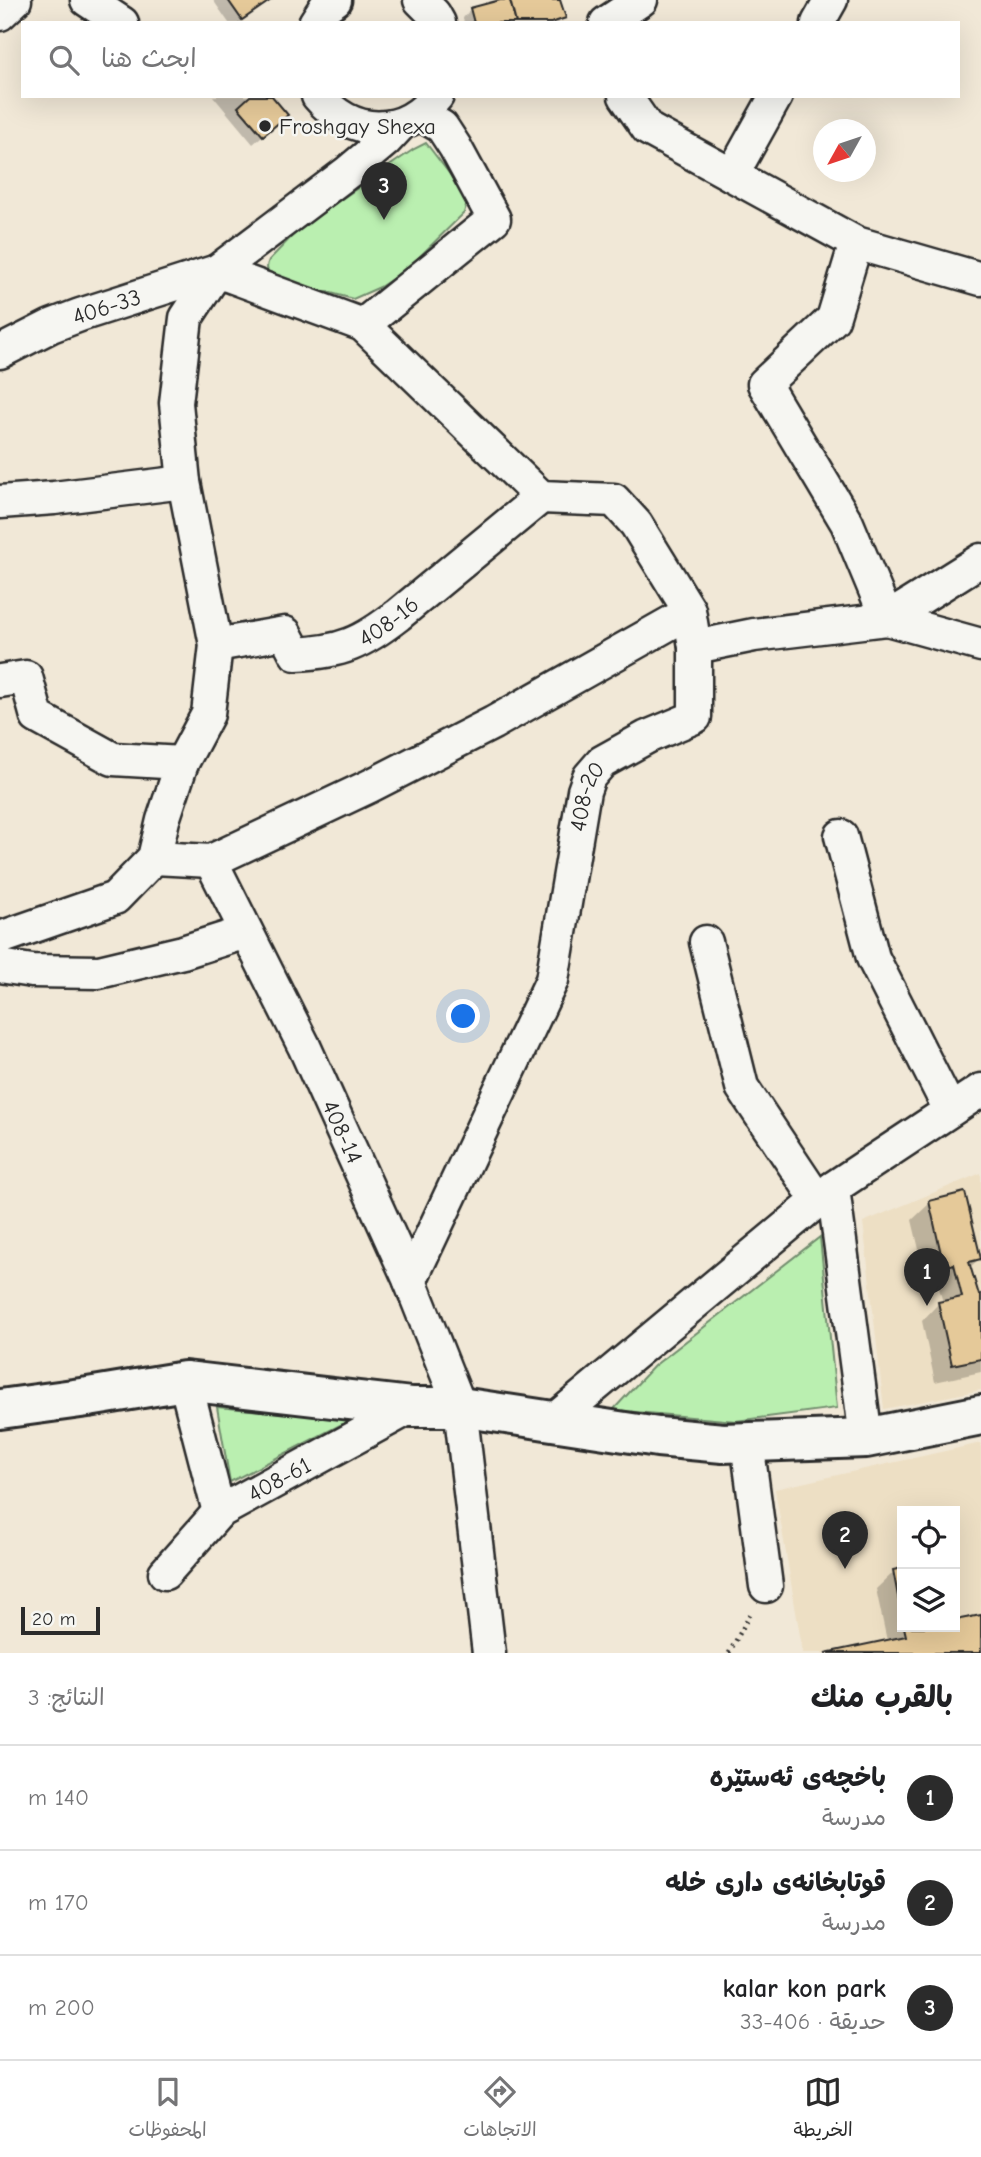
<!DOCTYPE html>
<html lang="ar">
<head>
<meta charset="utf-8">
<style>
  :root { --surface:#fff; --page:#f2f2f2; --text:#202124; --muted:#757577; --line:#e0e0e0; --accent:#2b2b2b }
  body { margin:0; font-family:"Comic Neue","Playpen Sans Arabic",sans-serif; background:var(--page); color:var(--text); direction:rtl }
  .controls { position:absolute; right:21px; bottom:21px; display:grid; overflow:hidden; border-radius:0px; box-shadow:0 7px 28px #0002 }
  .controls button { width:63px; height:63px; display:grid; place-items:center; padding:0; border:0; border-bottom:2px solid var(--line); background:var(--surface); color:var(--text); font:35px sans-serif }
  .compass { position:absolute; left:813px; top:119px; width:63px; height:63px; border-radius:50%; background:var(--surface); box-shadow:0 7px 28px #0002; rotate:230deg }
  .scale { position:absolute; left:21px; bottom:18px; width:79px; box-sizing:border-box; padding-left:7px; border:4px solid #2b2b2b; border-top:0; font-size:19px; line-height:24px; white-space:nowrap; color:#2b2b2b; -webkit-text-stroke:5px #f6f6f2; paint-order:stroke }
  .you { position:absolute; left:464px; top:1017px; width:24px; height:24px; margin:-18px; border:5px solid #fff; border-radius:50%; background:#1a73e8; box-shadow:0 0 0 10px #1a73e833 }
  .badge { display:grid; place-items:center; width:46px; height:46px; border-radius:50%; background:var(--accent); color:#fff; font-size:23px; font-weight:700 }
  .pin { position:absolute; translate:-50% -58px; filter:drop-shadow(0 2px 4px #0008) }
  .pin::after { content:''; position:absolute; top:37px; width:24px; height:21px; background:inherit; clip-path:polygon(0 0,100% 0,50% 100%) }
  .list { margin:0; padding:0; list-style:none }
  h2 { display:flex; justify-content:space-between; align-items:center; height:91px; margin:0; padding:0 28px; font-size:30px }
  h2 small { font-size:23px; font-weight:400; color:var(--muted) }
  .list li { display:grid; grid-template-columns:46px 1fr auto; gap:21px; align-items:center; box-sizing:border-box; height:105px; padding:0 28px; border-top:2px solid var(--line) }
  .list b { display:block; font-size:26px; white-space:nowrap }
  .list p { margin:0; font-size:23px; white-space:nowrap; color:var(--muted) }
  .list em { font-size:23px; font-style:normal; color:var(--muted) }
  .icon { flex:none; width:38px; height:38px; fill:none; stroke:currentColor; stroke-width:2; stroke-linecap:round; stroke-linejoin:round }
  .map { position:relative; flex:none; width:981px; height:1653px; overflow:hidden; direction:ltr }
  .search { position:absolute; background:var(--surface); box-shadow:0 7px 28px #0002; left:21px; right:21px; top:21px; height:77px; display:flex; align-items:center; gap:18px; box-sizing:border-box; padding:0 24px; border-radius:0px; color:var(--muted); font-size:26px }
  .sheet { height:406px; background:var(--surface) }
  nav { display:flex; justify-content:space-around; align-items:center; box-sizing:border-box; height:98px; border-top:2px solid var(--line); background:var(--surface); font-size:19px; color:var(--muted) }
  nav a { display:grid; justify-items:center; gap:4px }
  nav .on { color:var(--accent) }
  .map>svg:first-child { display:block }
  .built { fill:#eddfc4; fill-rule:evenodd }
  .green { fill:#baefb0; stroke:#728d6e; stroke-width:2 }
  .shadow { fill:#0003 }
  .building { fill:#e5c999; stroke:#2b2b2b; stroke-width:2 }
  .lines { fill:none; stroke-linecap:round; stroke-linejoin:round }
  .minor-casing { stroke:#2b2b2b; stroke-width:37 }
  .major-casing { stroke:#2b2b2b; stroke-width:44 }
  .path { stroke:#2b2b2b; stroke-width:4.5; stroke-dasharray:2 5; stroke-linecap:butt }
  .minor { stroke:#f6f6f2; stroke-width:32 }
  .major { stroke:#f6f6f2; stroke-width:38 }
  .poi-dot { fill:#2b2b2b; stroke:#f6f6f2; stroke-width:2.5 }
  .labels { text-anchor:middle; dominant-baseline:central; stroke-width:5; stroke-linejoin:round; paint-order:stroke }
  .poi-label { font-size:23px; fill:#2b2b2b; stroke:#f6f6f2; text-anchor:start }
  .street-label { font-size:23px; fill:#2b2b2b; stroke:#f6f6f2 }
</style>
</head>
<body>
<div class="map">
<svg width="981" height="1653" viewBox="0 0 981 1653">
  <rect width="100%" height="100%" fill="#f1e8d7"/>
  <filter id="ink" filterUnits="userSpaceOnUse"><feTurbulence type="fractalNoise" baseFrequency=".0143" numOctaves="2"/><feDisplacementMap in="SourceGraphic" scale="14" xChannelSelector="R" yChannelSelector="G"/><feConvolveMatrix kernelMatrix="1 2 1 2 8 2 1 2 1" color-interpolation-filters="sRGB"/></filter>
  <g filter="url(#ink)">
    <!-- built -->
    <g class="built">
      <path d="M981 1173V1390L884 1409 863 1222Z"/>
      <path d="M981 1443V1653H803L775 1489ZM902 1511H955V1627H902Z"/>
    </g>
    <!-- green -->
    <g class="green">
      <path d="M426 143 468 198 464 213 407 269 380 287 353 299 276 278C267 272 265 269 269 260L301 227 414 149Z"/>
      <path d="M820 1237 837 1408 736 1421 613 1410 654 1366Z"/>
      <path d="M217 1407 352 1419 230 1482Z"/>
    </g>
    <!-- shadow -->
    <g class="shadow">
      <path d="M213 0H272L239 23H229Z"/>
      <path d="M507 0H558L564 17 558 23H464L463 18 471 9Z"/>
      <path d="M213 96H269L277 123 253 144Z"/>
      <path d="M930 1203 979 1259 969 1268 978 1297 981 1296V1372L935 1382 922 1321 939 1303H943L937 1280 927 1283 912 1220Z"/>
      <path d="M902 1570V1627H955V1622L981 1617V1653H828L887 1641 876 1589 894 1572Z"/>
    </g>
    <!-- building -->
    <g class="building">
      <path d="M228 0H271L242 20Z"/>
      <path d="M500 0H510L516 23H474L470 8Z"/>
      <path d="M510 0H560L566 18 551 23H516Z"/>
      <path d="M250 96H272L288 115 263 136 238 107Z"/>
      <path d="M965 1192 981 1259 969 1262 979 1295 981 1294V1359L952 1365 938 1302 962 1297 954 1264 944 1267 929 1201Z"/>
      <path d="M902 1568V1617L893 1570Z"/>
      <path d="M981 1615V1653H825L906 1636 904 1627H955V1620Z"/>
    </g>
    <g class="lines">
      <!-- minor casing -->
      <g class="minor-casing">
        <g id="minor">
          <path d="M87 0 122 23"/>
          <path d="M420 0 434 14 439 23"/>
          <path d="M0 14 15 0"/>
          <path d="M315 23 326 6 335 0"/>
          <path d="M606 23 641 0"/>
          <path d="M818 23 831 0"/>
          <path d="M318 96C352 137 403 139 437 96"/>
          <path d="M625 96 648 129 856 243 981 279"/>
          <path d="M732 175 776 96"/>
          <path d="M856 243 833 319 764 384 847 523 887 619 981 645"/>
          <path d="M217 271 363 325 541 497 614 500 636 524 689 610 695 647"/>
          <path d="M363 325 494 219 455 147 442 127 420 114"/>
          <path id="s1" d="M0 352 51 326 80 315 217 271"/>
          <path d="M0 502 54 498 184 482"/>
          <path id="s2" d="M216 645 285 633 296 654C342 652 362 643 398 615L541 497"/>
          <path d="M0 681 26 677 37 717 113 759 182 763"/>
          <path d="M841 836 873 958 950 1110"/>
          <path d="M154 858 211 861 370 786 493 723 688 613"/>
          <path id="s3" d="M211 861 304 1046 410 1281 460 1407 489 1653"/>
          <path d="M0 938 115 898 154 858 163 820 182 763 208 714 216 645 184 482 176 403 186 318 217 271 348 172 385 141 400 125"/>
          <path d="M706 942 742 1087 818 1201"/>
          <path d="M0 966 32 971 99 972 183 952 246 932"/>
          <path d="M833 1188 866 1438"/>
          <path id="s4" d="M410 1281 552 980 584 791 589 777 602 762 647 737 695 717V647L754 635 887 619 981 560"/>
          <path d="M185 1381 219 1512"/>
          <path d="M553 1421 833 1188 981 1090"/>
          <path d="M747 1442 766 1586"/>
          <path id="s5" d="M165 1573 219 1512 411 1407"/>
        </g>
      </g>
      <!-- major casing -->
      <g class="major-casing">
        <path id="major" d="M0 1409 88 1397 185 1381 411 1407H460L658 1437 723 1443 866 1438 981 1415"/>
      </g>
      <!-- path -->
      <path class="path" d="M729 1653 752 1611"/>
      <!-- minor -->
      <use href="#minor" class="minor"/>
      <!-- major -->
      <use href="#major" class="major"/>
    </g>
  </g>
  <!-- markers -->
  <circle class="poi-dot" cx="265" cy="126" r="7"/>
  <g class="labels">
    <!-- poi labels -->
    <g class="poi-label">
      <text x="279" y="126">Froshgay Shexa</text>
    </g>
    <!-- street labels -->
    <g class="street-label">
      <text stroke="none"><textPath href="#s1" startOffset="116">406-33</textPath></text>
      <text stroke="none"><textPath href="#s2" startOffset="194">408-16</textPath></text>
      <text stroke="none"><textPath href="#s4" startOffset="520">408-20</textPath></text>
      <text stroke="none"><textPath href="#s3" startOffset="301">408-14</textPath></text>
      <text stroke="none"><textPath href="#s5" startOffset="150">408-61</textPath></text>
    </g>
  </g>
</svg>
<div class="controls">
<button><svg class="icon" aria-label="locate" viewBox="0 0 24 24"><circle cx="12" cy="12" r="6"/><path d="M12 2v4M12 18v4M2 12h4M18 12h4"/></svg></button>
<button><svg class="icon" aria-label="layers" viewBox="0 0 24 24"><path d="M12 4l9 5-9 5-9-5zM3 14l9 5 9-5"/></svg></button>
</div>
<svg class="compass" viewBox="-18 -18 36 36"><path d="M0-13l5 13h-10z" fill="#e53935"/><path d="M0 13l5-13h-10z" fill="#757577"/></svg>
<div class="scale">20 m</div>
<div class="you"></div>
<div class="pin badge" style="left:927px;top:1306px">1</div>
<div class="pin badge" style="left:845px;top:1569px">2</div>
<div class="pin badge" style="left:384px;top:220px">3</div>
<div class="search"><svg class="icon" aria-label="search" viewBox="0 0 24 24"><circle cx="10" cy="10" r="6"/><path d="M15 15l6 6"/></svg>ابحث هنا</div>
</div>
<section class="sheet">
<h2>بالقرب منك<small>النتائج: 3</small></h2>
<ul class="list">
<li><span class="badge">1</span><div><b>باخچەی ئەستێرە</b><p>مدرسة</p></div><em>140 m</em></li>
<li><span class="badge">2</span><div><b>قوتابخانەی داری خلە</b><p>مدرسة</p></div><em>170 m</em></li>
<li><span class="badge">3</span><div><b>kalar kon park</b><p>حديقة · 406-33</p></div><em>200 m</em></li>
</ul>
</section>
<nav>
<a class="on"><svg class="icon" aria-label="map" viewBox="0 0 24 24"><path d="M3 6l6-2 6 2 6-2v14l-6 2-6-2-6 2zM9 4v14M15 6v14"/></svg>الخريطة</a>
<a><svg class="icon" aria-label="directions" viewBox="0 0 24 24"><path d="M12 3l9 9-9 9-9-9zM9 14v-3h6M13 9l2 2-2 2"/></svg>الاتجاهات</a>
<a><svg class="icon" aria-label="saved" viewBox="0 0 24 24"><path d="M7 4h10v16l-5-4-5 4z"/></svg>المحفوظات</a>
</nav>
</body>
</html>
